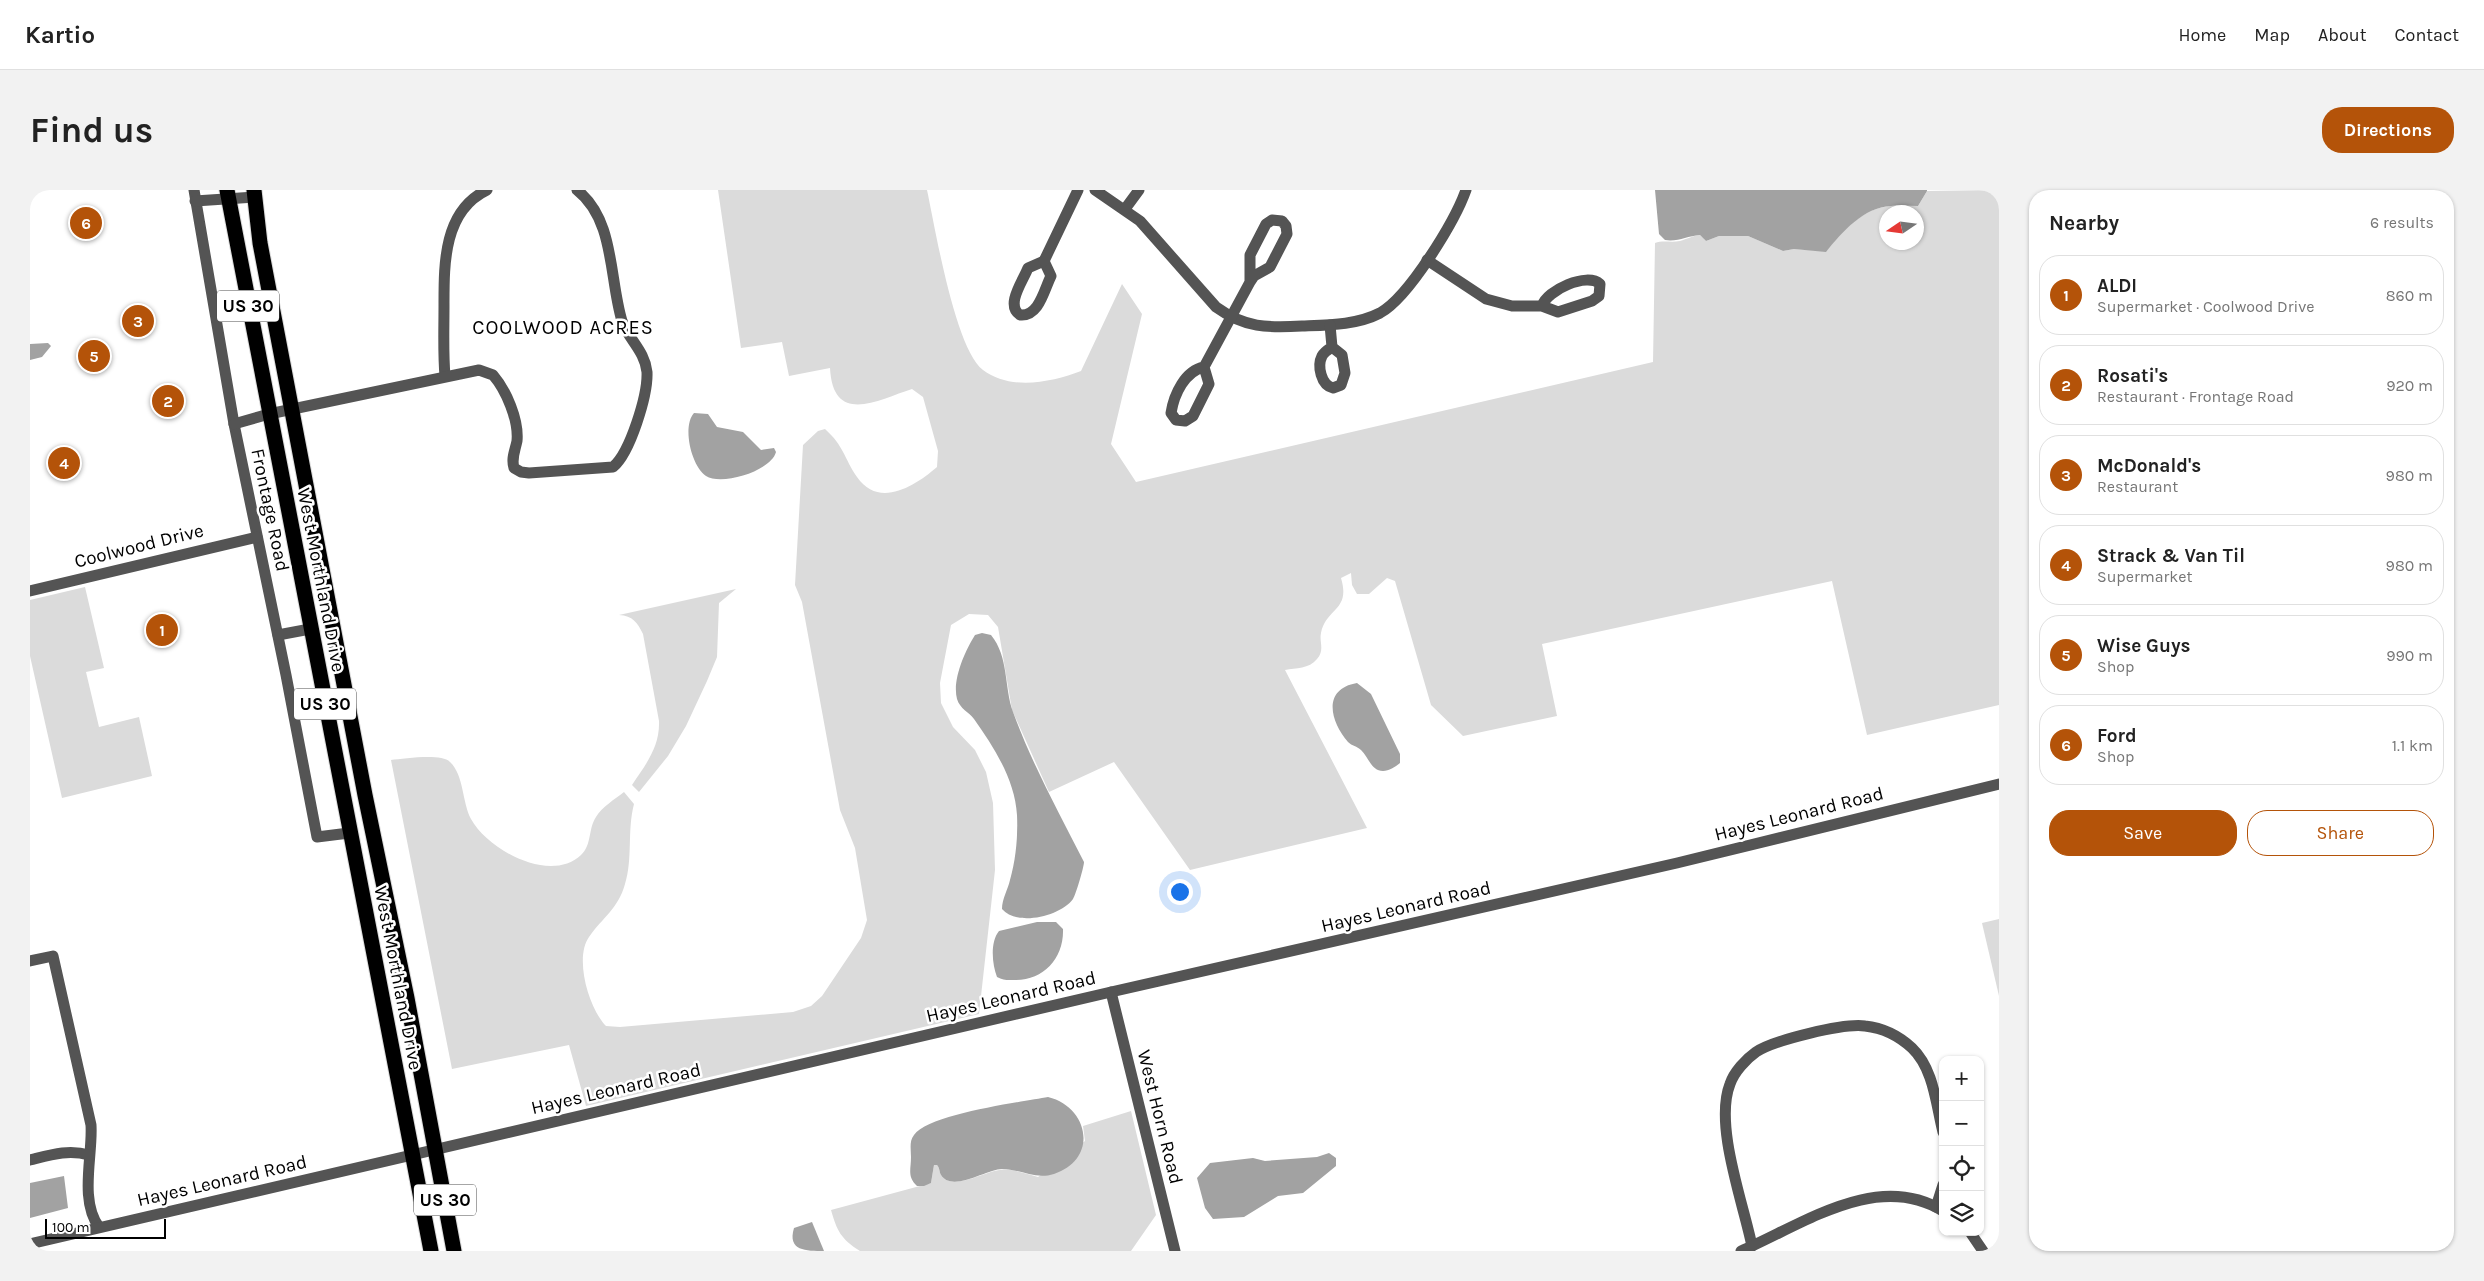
<!DOCTYPE html>
<html lang="en">
<head>
<meta charset="utf-8">
<style>
  :root { --surface:#fff; --page:#f2f2f2; --text:#222; --muted:#767676; --line:#e0e0e0; --accent:#b45309 }
  body { margin:0; font-family:Karla,sans-serif; background:var(--page); color:var(--text) }
  .controls { position:absolute; right:15px; bottom:15px; display:grid; overflow:hidden; border-radius:10px; box-shadow:0 1px 4px #0004 }
  .controls button { width:45px; height:45px; display:grid; place-items:center; padding:0; border:0; border-bottom:1px solid var(--line); background:var(--surface); color:var(--text); font:25px sans-serif }
  .compass { position:absolute; left:1849px; top:15px; width:45px; height:45px; border-radius:50%; background:var(--surface); box-shadow:0 1px 4px #0004; rotate:257deg }
  .scale { position:absolute; left:15px; bottom:12px; width:121px; box-sizing:border-box; padding-left:5px; border:2px solid #000; border-top:0; font-size:14px; line-height:18px; white-space:nowrap; color:#000; -webkit-text-stroke:4px #fff; paint-order:stroke }
  .you { position:absolute; left:1149px; top:701px; width:18px; height:18px; margin:-12px; border:4px solid #fff; border-radius:50%; background:#1a73e8; box-shadow:0 0 0 8px #1a73e833 }
  .badge { display:grid; place-items:center; width:32px; height:32px; border-radius:50%; background:var(--accent); color:#fff; font-size:16px; font-weight:700 }
  .pin { position:absolute; translate:-50% -50%; border:2px solid #fff; box-shadow:0 1px 5px #0006 }
  .list { margin:0; padding:0; list-style:none }
  h2 { display:flex; justify-content:space-between; align-items:center; height:65px; margin:0; padding:0 20px; font-size:21px }
  h2 small { font-size:16px; font-weight:400; color:var(--muted) }
  .list li { display:grid; grid-template-columns:32px 1fr auto; gap:15px; align-items:center; box-sizing:border-box; height:80px; margin:0 10px 10px; padding:0 10px; border:1px solid var(--line); border-radius:20px }
  .list b { display:block; font-size:19px; white-space:nowrap }
  .list p { margin:0; font-size:16px; white-space:nowrap; color:var(--muted) }
  .list em { font-size:16px; font-style:normal; color:var(--muted) }
  .actions { display:flex; gap:10px; padding:15px 20px }
  .actions a { flex:1; padding:11px 0; border:1px solid var(--accent); border-radius:20px; text-align:center; font-size:18px; color:var(--accent) }
  .actions .main { background:var(--accent); color:#fff }
  .icon { flex:none; width:28px; height:28px; fill:none; stroke:currentColor; stroke-width:2; stroke-linecap:round; stroke-linejoin:round }
  .map { position:relative; flex:none; width:1969px; height:1061px; overflow:hidden; border-radius:20px }
  header { display:flex; align-items:center; gap:30px; box-sizing:border-box; height:70px; padding:0 25px; background:var(--surface); border-bottom:1px solid var(--line) }
  header strong { font-size:24px }
  nav { display:flex; gap:28px; margin-inline-start:auto; font-size:18px }
  .intro { display:flex; align-items:center; justify-content:space-between; box-sizing:border-box; height:120px; padding:0 30px }
  h1 { margin:0; font-size:35px }
  .button { padding:12px 22px; border-radius:20px; background:var(--accent); color:#fff; font-size:18px; font-weight:700 }
  main { display:flex; gap:30px; padding:0 30px }
  aside { flex:1; background:var(--surface); border-radius:20px; box-shadow:0 1px 4px #0004 }
  .map>svg:first-child { display:block }
  .green { fill:#dbdbdb; fill-rule:evenodd }
  .water { fill:#a2a2a2 }
  .lines { fill:none; stroke-linecap:round; stroke-linejoin:round }
  .highway-casing { stroke:#dbdbdb; stroke-width:17 }
  .minor { stroke:#545454; stroke-width:11 }
  .highway { stroke:#000; stroke-width:15 }
  .labels { text-anchor:middle; dominant-baseline:central; stroke-width:5; stroke-linejoin:round; paint-order:stroke }
  .shield { fill:#fff; stroke:#4c4c4c; stroke-width:1 }
  .shield-label { font-size:18px; font-weight:bold; fill:#000 }
  .street-label { font-size:19px; fill:#000; stroke:#fff }
  .neighbourhood-label { font-size:20px; letter-spacing:1px; fill:#000; stroke:#fff }
</style>
</head>
<body>
<header>
<strong>Kartio</strong>
<nav><a>Home</a><a>Map</a><a>About</a><a>Contact</a></nav>
</header>
<div class="intro"><h1>Find us</h1><a class="button">Directions</a></div>
<main>
<div class="map">
<svg width="1969" height="1061" viewBox="0 0 1969 1061">
  <rect width="100%" height="100%" fill="#fff"/>
  <!-- green -->
  <g class="green">
    <path d="M688 0H897C905 37 925 159 953 180 981 201 1022 192 1051 181L1092 94 1112 124 1081 254 1106 292 1623 172 1625 53C1633 50 1641 53 1650 51 1657 49 1662 46 1670 45L1676 51 1689 46H1718L1753 61 1764 59 1796 61C1811 42 1834 17 1861 16 1870 15 1879 16 1888 16L1897 1 1969 0V515L1837 545 1802 391 1512 454 1527 526 1433 546 1401 515 1365 391 1357 388 1339 404H1327L1322 395 1321 383 1311 388C1321 421 1296 418 1291 443 1289 452 1295 460 1287 469 1279 479 1266 478 1255 480L1337 638 1160 680 1084 572 1019 602 982 520 968 437 958 425 939 424 921 435 910 493 911 513 923 537 945 560 956 582 963 613 965 680 949 824 556 916 539 855 422 879 361 570C374 569 411 563 420 572 434 585 432 612 441 629 458 660 520 694 551 665 562 655 558 639 566 627 572 617 585 609 594 602L604 614C597 640 603 669 595 694 588 719 573 727 559 747 544 768 559 819 576 836L590 837 763 822 781 816 792 806 831 748 837 730 825 658 810 620 772 412 765 395 773 255 788 241 795 239C814 256 814 268 827 287 849 319 885 296 907 277L908 261 893 207 882 199C850 209 803 237 800 178L759 186 752 152 711 158ZM1856 22H1886V52H1856Z"/>
    <path d="M55 397 74 478 56 482 69 537 109 527 122 586 32 608 0 466V410Z"/>
    <path d="M706 399 689 413 687 467 677 491 656 536 638 566 609 602 602 595C616 574 630 557 629 531L613 444C607 432 603 426 589 425Z"/>
    <path d="M1969 729V806L1952 733Z"/>
    <path d="M1101 921 1126 1025 1101 1061H830C811 1049 807 1041 801 1020L901 993 904 975H907C910 978 909 982 911 985 921 1002 956 981 970 980 981 978 997 984 1008 987L1055 951 1053 936Z"/>
  </g>
  <!-- water -->
  <g class="water">
    <path d="M1625 0H1897V1L1888 16C1879 16 1870 15 1861 16 1834 17 1812 42 1796 62L1764 59 1753 61 1718 46H1689L1676 51 1670 45C1657 46 1648 52 1635 50L1629 44Z"/>
    <path d="M18 153 21 156 12 167 0 170V154Z"/>
    <path d="M664 223 678 224 687 237 713 242 731 260 744 258 746 262C741 281 692 296 676 286 661 276 652 236 664 223Z"/>
    <path d="M952 443 961 445C979 467 974 497 983 522 1002 574 1029 623 1054 672 1054 677 1046 704 1043 709 1031 726 987 737 972 719 972 709 978 699 980 690 986 669 988 646 987 625 985 590 964 557 944 529 939 522 930 519 927 509 922 490 935 461 945 445Z"/>
    <path d="M1327 493 1341 504 1370 564V573C1365 577 1359 581 1353 581 1341 581 1338 566 1331 560 1327 556 1322 556 1318 552 1300 531 1292 499 1327 493Z"/>
    <path d="M1007 732H1026L1033 739C1034 768 1014 790 986 790 979 790 974 791 967 787 962 774 960 752 969 741Z"/>
    <path d="M1018 907C1059 917 1069 969 1024 984 1005 990 990 979 972 979 957 979 922 1003 911 985 909 982 910 978 907 975H904L901 993 894 996H887C877 986 881 980 881 967 881 960 879 951 884 945 899 924 991 912 1018 907Z"/>
    <path d="M1299 963 1306 968V976L1273 1003 1248 1006 1214 1027 1183 1029 1175 1018 1167 988 1180 973 1223 968 1235 971 1287 967Z"/>
    <path d="M34 986 38 1018 0 1028V993Z"/>
    <path d="M782 1032 794 1061C776 1061 757 1061 764 1038Z"/>
  </g>
  <g class="lines">
    <!-- highway casing -->
    <g class="highway-casing">
      <g id="highway">
        <path d="M197 0 401 1061"/>
        <path d="M224 0 230 53 335 605 377 808 424 1061"/>
      </g>
    </g>
    <!-- minor -->
    <g class="minor">
      <path d="M164 0 204 234 256 485 287 647 319 643"/>
      <path d="M1065 0 1110 31 1186 117C1215 138 1237 138 1272 136 1298 135 1327 135 1350 123 1379 107 1425 31 1436 0"/>
      <path d="M165 11 225 7"/>
      <path d="M1095 19 1109 0"/>
      <path d="M1397 70 1456 109 1482 116H1512L1528 122 1562 111 1569 106 1570 94C1557 82 1517 100 1512 116"/>
      <path d="M1014 71 1021 86C1014 100 1009 127 990 125 975 115 993 91 998 78Z"/>
      <path d="M1014 71 1048 0"/>
      <path d="M1300 135 1302 157C1299 159 1294 162 1292 166 1287 176 1291 195 1303 198L1311 195 1315 183 1312 165 1302 157"/>
      <path d="M1174 177 1179 194 1163 226 1155 231 1146 230 1141 223C1144 204 1155 181 1174 177L1220 92 1224 86 1240 77 1257 44 1256 36 1252 31 1242 30 1236 34 1220 65V92"/>
      <path d="M415 186C413 163 414 140 414 116 414 75 413 21 457 0"/>
      <path d="M204 234 239 224 449 180 463 185C476 200 489 230 487 251 485 261 481 268 484 278L491 282 499 283 583 277C600 263 618 205 617 182 615 161 598 149 592 131 579 88 585 30 547 0"/>
      <path d="M0 401 227 347"/>
      <path d="M248 445 280 439"/>
      <path d="M0 771 23 766 61 935C63 965 49 1010 69 1037"/>
      <path d="M1081 802 1145 1061"/>
      <path d="M0 970C20 965 38 959 59 965"/>
      <path d="M1906 1017 1913 995"/>
      <path d="M1940 1042 1953 1061"/>
      <path d="M0 1054 1081 802 1647 673 1969 594"/>
      <path d="M1722 1056C1713 1012 1684 935 1700 894 1704 882 1716 869 1726 862 1744 850 1814 833 1835 836 1854 838 1869 846 1882 858 1904 879 1906 915 1913 942"/>
      <path d="M1711 1061C1772 1035 1847 980 1913 1021"/>
    </g>
    <!-- highway -->
    <use href="#highway" class="highway"/>
  </g>
  <g class="labels">
    <!-- shield labels -->
    <g class="shield">
      <rect x="187" y="100.5" width="62" height="31" rx="4"/>
      <rect x="264" y="498.5" width="62" height="31" rx="4"/>
      <rect x="384" y="994.5" width="62" height="31" rx="4"/>
    </g>
    <g class="shield-label">
      <text x="218" y="116">US 30</text>
      <text x="295" y="514">US 30</text>
      <text x="415" y="1010">US 30</text>
    </g>
    <!-- street labels -->
    <g class="street-label">
      <text transform="translate(240 320) rotate(78)">Frontage Road</text>
      <text transform="translate(109 356) rotate(-14)">Coolwood Drive</text>
      <text transform="translate(291 390) rotate(79)">West Morthland Drive</text>
      <text transform="translate(1769 624) rotate(-14)">Hayes Leonard Road</text>
      <text transform="translate(1376 717) rotate(-13)">Hayes Leonard Road</text>
      <text transform="translate(368 788) rotate(79)">West Morthland Drive</text>
      <text transform="translate(981 807) rotate(-13)">Hayes Leonard Road</text>
      <text transform="translate(586 899) rotate(-13)">Hayes Leonard Road</text>
      <text transform="translate(1130 927) rotate(76)">West Horn Road</text>
      <text transform="translate(192 991) rotate(-13)">Hayes Leonard Road</text>
    </g>
    <!-- neighbourhood labels -->
    <g class="neighbourhood-label">
      <text x="533" y="137">COOLWOOD ACRES</text>
    </g>
  </g>
</svg>
<div class="controls">
<button>+</button>
<button>−</button>
<button><svg class="icon" aria-label="locate" viewBox="0 0 24 24"><circle cx="12" cy="12" r="6"/><path d="M12 2v4M12 18v4M2 12h4M18 12h4"/></svg></button>
<button><svg class="icon" aria-label="layers" viewBox="0 0 24 24"><path d="M12 4l9 5-9 5-9-5zM3 14l9 5 9-5"/></svg></button>
</div>
<svg class="compass" viewBox="-18 -18 36 36"><path d="M0-13l5 13h-10z" fill="#e53935"/><path d="M0 13l5-13h-10z" fill="#767676"/></svg>
<div class="scale">100 m</div>
<div class="you"></div>
<div class="pin badge" style="left:132px;top:440px">1</div>
<div class="pin badge" style="left:138px;top:211px">2</div>
<div class="pin badge" style="left:108px;top:131px">3</div>
<div class="pin badge" style="left:34px;top:273px">4</div>
<div class="pin badge" style="left:64px;top:166px">5</div>
<div class="pin badge" style="left:56px;top:33px">6</div>
</div>
<aside>
<h2>Nearby<small>6 results</small></h2>
<ul class="list">
<li><span class="badge">1</span><div><b>ALDI</b><p>Supermarket · Coolwood Drive</p></div><em>860 m</em></li>
<li><span class="badge">2</span><div><b>Rosati's</b><p>Restaurant · Frontage Road</p></div><em>920 m</em></li>
<li><span class="badge">3</span><div><b>McDonald's</b><p>Restaurant</p></div><em>980 m</em></li>
<li><span class="badge">4</span><div><b>Strack &amp; Van Til</b><p>Supermarket</p></div><em>980 m</em></li>
<li><span class="badge">5</span><div><b>Wise Guys</b><p>Shop</p></div><em>990 m</em></li>
<li><span class="badge">6</span><div><b>Ford</b><p>Shop</p></div><em>1.1 km</em></li>
</ul>
<div class="actions"><a class="main">Save</a><a>Share</a></div>
</aside>
</main>
</body>
</html>
